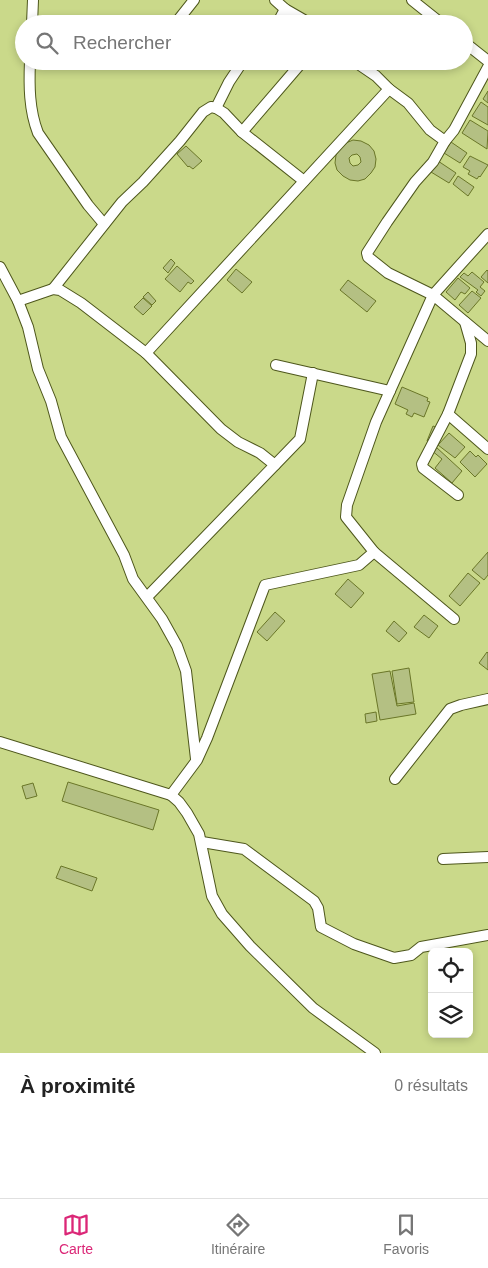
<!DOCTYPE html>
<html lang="fr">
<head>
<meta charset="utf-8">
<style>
  :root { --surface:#fff; --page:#f6f6f6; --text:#222; --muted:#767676; --line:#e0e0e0; --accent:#db2777 }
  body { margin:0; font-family:Helvetica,sans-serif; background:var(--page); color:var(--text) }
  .controls { position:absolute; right:15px; bottom:15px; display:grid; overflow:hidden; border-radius:8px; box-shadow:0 2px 8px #0003 }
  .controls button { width:45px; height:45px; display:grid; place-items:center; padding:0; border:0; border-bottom:1px solid var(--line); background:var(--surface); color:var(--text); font:25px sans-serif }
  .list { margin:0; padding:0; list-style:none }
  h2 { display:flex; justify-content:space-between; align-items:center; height:65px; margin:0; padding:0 20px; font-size:21px }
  h2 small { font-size:16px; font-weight:400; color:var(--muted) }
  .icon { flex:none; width:28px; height:28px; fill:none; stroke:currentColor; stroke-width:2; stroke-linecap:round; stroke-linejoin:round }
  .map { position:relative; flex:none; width:488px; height:1053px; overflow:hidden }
  .search { position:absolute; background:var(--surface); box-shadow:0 2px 8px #0003; left:15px; right:15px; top:15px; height:55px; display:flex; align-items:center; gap:12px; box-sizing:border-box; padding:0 18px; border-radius:28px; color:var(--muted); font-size:19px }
  .sheet { height:145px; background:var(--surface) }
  nav { display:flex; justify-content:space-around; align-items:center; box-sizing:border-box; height:70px; border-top:1px solid var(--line); background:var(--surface); font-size:14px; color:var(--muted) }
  nav a { display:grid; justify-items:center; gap:2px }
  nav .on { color:var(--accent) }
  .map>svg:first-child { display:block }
  .building { fill:#b4c083; stroke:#6a7628; fill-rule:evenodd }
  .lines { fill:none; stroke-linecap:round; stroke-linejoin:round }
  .minor-casing { stroke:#4e571c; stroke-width:12 }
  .minor { stroke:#fff; stroke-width:10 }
</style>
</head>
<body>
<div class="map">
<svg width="488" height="1053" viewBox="0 0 488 1053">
  <rect width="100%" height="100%" fill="#cad98a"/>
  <!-- building -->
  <g class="building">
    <path d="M488 91V103L483 99Z"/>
    <path d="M481 102 488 107V125L472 116Z"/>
    <path d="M470 120 488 131 487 149 462 133Z"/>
    <path d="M353 140 361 141 369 145 374 151 376 159 375 167 371 173 365 179 358 181 350 180 343 176 337 170 335 163 336 155 340 148 346 143ZM357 154 360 157 361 162 358 165 353 166 350 163 349 158 352 155Z"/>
    <path d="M451 142 467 153 460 163 444 153Z"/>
    <path d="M186 146 202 161 193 169 189 166 188 167 177 154Z"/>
    <path d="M470 156 488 165 480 177 479 176 477 179 468 174 470 171 463 167Z"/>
    <path d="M438 161 456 173 449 183 431 172Z"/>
    <path d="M458 176 474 187 468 196 453 184Z"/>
    <path d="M171 259 175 263 168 273 163 268Z"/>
    <path d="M177 266 194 281 191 284 188 282 180 292 165 279Z"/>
    <path d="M236 269 252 282 242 293 227 280Z"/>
    <path d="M487 270 488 271V283L481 277Z"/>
    <path d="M472 272 484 282 480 287 485 291 481 296 476 292 478 290 460 277 464 273 468 276Z"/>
    <path d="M458 278 470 288 465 294 461 292 455 300 446 292Z"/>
    <path d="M348 280 376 301 367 312 340 290Z"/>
    <path d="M472 291 481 298 468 313 459 305Z"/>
    <path d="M148 292 156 301 152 305 143 297Z"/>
    <path d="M143 298 152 306 143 315 134 307Z"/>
    <path d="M402 387 428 398 427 401 430 402 424 417 414 413 412 417 406 414 408 410 395 404Z"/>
    <path d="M433 426 438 428 432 442 427 441Z"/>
    <path d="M449 433 465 447 455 458 438 445Z"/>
    <path d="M436 447 462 471 452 483 435 468 442 459 431 450Z"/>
    <path d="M470 451 476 457 478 455 487 464 475 477 460 462Z"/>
    <path d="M488 552V575L484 580 472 570Z"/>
    <path d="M468 573 480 583 460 606 449 596Z"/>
    <path d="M348 579 364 593 351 608 335 594Z"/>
    <path d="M275 612 285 621 267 641 257 632Z"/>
    <path d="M424 615 438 626 429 638 414 627Z"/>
    <path d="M394 621 407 633 399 642 386 631Z"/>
    <path d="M487 652 488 653V670L479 663Z"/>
    <path d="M409 668 414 702 397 704 392 671Z"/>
    <path d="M390 671 397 706 414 703 416 714 380 720 372 674Z"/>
    <path d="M376 712 377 721 366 723 365 714Z"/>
    <path d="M68 782 159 810 153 830 62 801Z"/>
    <path d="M33 783 37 796 26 799 22 786Z"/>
    <path d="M61 866 97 878 92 891 56 878Z"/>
  </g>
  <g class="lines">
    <!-- minor casing -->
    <g class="minor-casing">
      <g id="minor">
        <path d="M275 0 285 9 311 24"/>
        <path d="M412 0 442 24"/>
        <path d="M32 24 33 0"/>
        <path d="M175 24 194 0"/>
        <path d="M277 24 285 9"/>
        <path d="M464 42 488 61"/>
        <path d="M30 61C29 85 29 110 38 133L88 205 104 224"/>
        <path d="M354 61 376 76 389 89 408 103 430 130 445 141 454 130 488 67"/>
        <path d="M216 108 229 82 243 61"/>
        <path d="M242 132 303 61"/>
        <path d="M445 141 433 162 415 182 387 222 367 253 368 257 388 273 433 295 488 341"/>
        <path d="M0 267 18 301 28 327 38 369 51 401 61 437 124 555 133 579 162 619 177 646 186 671 196 759"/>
        <path d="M53 289 122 202 143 182 180 141 203 112 211 107 216 108 224 113 242 132 304 181"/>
        <path d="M18 301 53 289 60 290 81 303 146 353 221 429 238 442 260 453 275 465"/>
        <path d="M146 353 389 89"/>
        <path d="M276 365 390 391"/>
        <path d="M448 414 488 449"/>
        <path d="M458 495 423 468 422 464 448 414 471 354V343L465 322"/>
        <path d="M374 552 454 619"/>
        <path d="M147 597 300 439 313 373"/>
        <path d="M0 742 171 795 197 760 207 738 265 585 359 565 374 552 346 517 347 505 376 422 433 295 488 234"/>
        <path d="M395 779 450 709 461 705 488 699"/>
        <path d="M171 795 179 802 187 813 199 834 212 896 222 914 250 946 313 1008 375 1053"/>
        <path d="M202 842 244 849 314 901 318 908 321 927 354 944 394 958 411 955 421 947 488 935"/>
        <path d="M443 859 488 857"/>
      </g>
    </g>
    <!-- minor -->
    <use href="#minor" class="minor"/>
  </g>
</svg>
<div class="controls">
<button><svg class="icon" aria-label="locate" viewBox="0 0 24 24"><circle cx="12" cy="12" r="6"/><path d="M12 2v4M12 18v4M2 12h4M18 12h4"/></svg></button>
<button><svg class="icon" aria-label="layers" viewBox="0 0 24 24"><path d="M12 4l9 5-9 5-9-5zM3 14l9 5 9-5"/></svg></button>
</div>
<div class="search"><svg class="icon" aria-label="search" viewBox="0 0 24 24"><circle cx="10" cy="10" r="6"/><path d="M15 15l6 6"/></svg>Rechercher</div>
</div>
<section class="sheet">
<h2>À proximité<small>0 résultats</small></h2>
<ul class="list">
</ul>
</section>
<nav>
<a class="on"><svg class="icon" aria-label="map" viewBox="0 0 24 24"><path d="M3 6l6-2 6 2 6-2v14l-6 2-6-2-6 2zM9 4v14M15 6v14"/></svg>Carte</a>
<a><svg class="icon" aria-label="directions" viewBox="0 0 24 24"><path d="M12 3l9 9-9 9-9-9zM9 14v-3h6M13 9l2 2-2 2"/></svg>Itinéraire</a>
<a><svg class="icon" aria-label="saved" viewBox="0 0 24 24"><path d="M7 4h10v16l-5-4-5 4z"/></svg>Favoris</a>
</nav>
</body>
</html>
